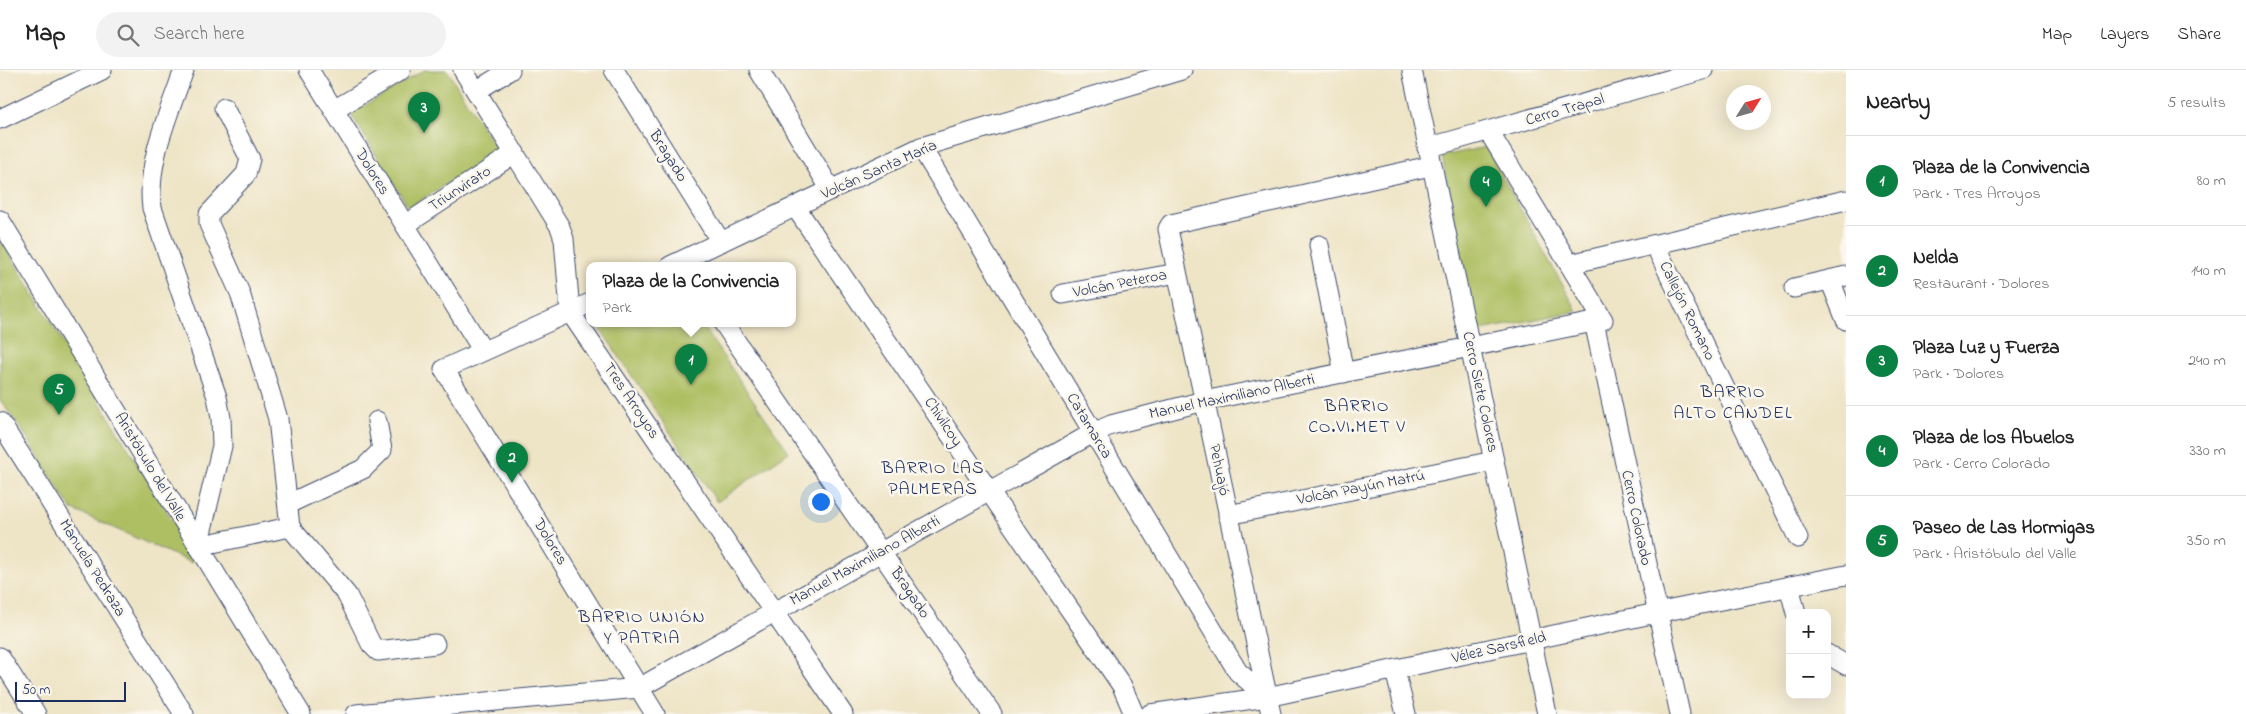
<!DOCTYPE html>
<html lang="en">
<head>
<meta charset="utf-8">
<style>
  :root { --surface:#fff; --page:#f2f2f2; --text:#222; --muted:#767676; --line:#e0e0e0; --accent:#0b8043 }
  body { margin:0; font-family:"Indie Flower",sans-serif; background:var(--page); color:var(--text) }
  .controls { position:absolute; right:15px; bottom:15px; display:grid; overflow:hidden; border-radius:10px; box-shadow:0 5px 20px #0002 }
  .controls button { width:45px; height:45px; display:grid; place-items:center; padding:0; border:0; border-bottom:1px solid var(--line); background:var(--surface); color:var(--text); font:25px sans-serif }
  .compass { position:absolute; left:1726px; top:15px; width:45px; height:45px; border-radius:50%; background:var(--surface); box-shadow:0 5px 20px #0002; rotate:53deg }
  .scale { position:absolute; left:15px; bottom:12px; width:111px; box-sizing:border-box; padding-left:5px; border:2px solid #1b2f5e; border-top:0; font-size:14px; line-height:18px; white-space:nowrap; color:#1b2f5e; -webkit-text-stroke:4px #fbf7ec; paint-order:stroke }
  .you { position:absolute; left:820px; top:431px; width:18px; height:18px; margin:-12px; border:4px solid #fff; border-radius:50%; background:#1a73e8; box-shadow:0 0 0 8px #1a73e833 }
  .badge { display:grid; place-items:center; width:32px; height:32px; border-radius:50%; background:var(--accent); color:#fff; font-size:16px; font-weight:700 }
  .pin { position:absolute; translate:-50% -41px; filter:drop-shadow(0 1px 2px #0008) }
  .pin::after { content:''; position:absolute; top:26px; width:18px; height:15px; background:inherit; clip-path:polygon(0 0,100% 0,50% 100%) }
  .popup { position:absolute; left:586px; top:192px; width:210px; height:65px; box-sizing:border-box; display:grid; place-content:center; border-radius:10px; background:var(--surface); filter:drop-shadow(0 1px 4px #0005); font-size:16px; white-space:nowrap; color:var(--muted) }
  .popup b { font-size:19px; color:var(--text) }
  .popup::after { content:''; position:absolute; left:50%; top:100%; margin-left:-10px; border:10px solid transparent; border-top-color:var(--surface) }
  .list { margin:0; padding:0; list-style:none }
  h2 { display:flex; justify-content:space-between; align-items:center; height:65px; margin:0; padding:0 20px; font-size:21px }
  h2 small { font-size:16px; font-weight:400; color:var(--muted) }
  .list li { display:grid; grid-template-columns:32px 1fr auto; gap:15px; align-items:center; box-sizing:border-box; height:90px; padding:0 20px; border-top:1px solid var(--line) }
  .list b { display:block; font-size:19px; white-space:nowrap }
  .list p { margin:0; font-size:16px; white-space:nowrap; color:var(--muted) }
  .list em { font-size:16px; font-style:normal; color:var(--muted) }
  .icon { flex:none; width:28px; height:28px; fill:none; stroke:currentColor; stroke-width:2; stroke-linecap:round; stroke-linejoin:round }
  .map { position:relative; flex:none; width:1846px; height:644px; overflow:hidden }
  header { display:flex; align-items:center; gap:30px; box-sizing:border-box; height:70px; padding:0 25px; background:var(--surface); border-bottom:1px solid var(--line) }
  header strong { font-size:24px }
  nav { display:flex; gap:28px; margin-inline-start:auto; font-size:18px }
  .search { width:350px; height:45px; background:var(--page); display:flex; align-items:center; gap:12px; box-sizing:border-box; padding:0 18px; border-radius:28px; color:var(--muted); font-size:19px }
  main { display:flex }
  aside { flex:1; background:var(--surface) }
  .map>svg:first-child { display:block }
  .green { fill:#aebf63; stroke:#647760 }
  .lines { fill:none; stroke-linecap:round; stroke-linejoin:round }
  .minor-casing { stroke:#3b4a6e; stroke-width:21 }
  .minor { stroke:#fff; stroke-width:19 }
  .labels { text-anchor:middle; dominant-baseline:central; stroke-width:5; stroke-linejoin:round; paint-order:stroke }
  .street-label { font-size:16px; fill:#1b2f5e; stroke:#fbf7ec }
  .neighbourhood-label { font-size:18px; letter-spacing:1px; fill:#1b2f5e; stroke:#fbf7ec }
</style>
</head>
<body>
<header>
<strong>Map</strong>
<div class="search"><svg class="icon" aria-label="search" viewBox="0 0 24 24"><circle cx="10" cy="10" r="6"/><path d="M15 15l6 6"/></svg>Search here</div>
<nav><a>Map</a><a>Layers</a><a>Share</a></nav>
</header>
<main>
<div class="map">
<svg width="1846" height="644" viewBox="0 0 1846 644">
  <rect width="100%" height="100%" fill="#fbf7ec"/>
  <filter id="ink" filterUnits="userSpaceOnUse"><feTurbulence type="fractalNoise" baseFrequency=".02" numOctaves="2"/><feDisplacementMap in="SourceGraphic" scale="10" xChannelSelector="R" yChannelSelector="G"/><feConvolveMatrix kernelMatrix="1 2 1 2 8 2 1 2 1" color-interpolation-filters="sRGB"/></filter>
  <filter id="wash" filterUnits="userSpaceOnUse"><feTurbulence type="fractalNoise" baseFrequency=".0096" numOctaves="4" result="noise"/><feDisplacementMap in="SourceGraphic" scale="20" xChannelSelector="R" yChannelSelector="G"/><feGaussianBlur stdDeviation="1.12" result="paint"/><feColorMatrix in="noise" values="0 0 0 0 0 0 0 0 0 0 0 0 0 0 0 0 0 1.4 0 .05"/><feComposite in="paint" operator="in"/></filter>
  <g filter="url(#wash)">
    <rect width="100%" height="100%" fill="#eee4c6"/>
    <!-- green -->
    <g class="green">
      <path d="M424 0H447L497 81 409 138 351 44Z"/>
      <path d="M1486 77 1577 241 1477 261 1442 86Z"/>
      <path d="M0 169 191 481 192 493 71 439 22 360 0 330Z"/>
      <path d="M597 254H701L789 382 717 432Z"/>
    </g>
  </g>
  <g filter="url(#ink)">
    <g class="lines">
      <!-- minor casing -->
      <g class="minor-casing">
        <g id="minor">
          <path d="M184 0C169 43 146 92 152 138L217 327 221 348 222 376 198 476"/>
          <path d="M309 0 483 281"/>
          <path d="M463 0 560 157 564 169 570 242 843 644"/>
          <path d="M614 0 721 172"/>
          <path d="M759 0 831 120"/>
          <path d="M1412 0 1547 644"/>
          <path d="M476 21 510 0"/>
          <path d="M224 38 250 89 246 104 209 144V154L240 223 278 349 290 457 347 525 371 574 378 581 435 574"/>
          <path d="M334 40 401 0"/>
          <path d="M0 49 102 0"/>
          <path d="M921 77 1238 602 1267 627"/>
          <path d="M1427 78 1703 0"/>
          <path d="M796 138 1122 616 1134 644"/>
          <path d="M0 150 301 644"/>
          <path d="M405 155 515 83"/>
          <path d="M1319 175 1344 303"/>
          <path d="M1655 175 1798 468"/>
          <path d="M1570 194 1846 130"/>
          <path d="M670 196 921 77 1182 0"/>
          <path d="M1830 210 1846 250"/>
          <path d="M1794 218 1846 206"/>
          <path d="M1063 224 1177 203"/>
          <path d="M590 233 444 299 655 644"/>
          <path d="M1594 252 1680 644"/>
          <path d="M724 254 992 644"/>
          <path d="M0 352 184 644"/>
          <path d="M288 434 363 399 382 380 377 351"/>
          <path d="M1228 445 1494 391"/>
          <path d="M198 476 290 457"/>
          <path d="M1789 516 1796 543"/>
          <path d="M1827 584 1846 595"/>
          <path d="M0 587 36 644"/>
          <path d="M1395 601 1406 644"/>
          <path d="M356 644 639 618 1093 363 1111 355 1204 331 1603 250 1489 62"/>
          <path d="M1150 644 1267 627 1656 543 1846 505"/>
          <path d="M1271 644 1168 159 1171 154 1430 96"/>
        </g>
      </g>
      <!-- minor -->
      <use href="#minor" class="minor"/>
    </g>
  </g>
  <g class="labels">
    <!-- street labels -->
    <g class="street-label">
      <text transform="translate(1565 40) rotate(-16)">Cerro Trapal</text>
      <text transform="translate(668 86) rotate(58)">Bragado</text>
      <text transform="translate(879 100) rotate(-24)">Volcán Santa María</text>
      <text transform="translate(372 102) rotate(58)">Dolores</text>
      <text transform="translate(460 119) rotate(-33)">Triunvirato</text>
      <text transform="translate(1120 214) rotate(-11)">Volcán Peteroa</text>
      <text transform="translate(1687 241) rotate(64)">Callejón Romano</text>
      <text transform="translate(1480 322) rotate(78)">Cerro Siete Colores</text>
      <text transform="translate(1232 327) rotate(-12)">Manuel Maximiliano Alberti</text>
      <text transform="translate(631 331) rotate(56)">Tres Arroyos</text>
      <text transform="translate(943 352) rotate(56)">Chivilcoy</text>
      <text transform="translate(1089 356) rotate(59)">Catamarca</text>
      <text transform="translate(150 397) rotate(59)">Aristóbulo del Valle</text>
      <text transform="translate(1219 400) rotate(78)">Pehuajó</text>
      <text transform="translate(1361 418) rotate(-11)">Volcán Payún Matrú</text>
      <text transform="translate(1636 448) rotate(78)">Cerro Colorado</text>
      <text transform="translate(550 472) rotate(59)">Dolores</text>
      <text transform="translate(865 491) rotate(-29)">Manuel Maximiliano Alberti</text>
      <text transform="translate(92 498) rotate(58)">Manuela Pedraza</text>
      <text transform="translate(910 523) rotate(56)">Bragado</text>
      <text transform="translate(1499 578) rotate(-13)">Vélez Sarsfield</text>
    </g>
    <!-- neighbourhood labels -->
    <g class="neighbourhood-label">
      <text x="1733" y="323">BARRIO<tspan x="1733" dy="21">ALTO CANDEL</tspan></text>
      <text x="1357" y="337">BARRIO<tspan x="1357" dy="21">CO.VI.MET V</tspan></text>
      <text x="933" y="399">BARRIO LAS<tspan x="933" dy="21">PALMERAS</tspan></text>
      <text x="642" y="548">BARRIO UNIÓN<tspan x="642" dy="21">Y PATRIA</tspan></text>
    </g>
  </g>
</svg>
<div class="controls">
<button>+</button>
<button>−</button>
</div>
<svg class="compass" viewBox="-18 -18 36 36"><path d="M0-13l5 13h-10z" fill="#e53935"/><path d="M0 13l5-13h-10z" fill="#767676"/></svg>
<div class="scale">50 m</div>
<div class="you"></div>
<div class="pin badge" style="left:691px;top:315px">1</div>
<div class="popup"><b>Plaza de la Convivencia</b>Park</div>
<div class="pin badge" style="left:512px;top:413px">2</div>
<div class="pin badge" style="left:424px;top:63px">3</div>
<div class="pin badge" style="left:1486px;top:137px">4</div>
<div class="pin badge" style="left:59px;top:345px">5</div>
</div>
<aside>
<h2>Nearby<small>5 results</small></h2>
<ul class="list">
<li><span class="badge">1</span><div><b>Plaza de la Convivencia</b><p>Park · Tres Arroyos</p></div><em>80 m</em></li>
<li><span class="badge">2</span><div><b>Nelda</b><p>Restaurant · Dolores</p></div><em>140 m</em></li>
<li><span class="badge">3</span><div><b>Plaza Luz y Fuerza</b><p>Park · Dolores</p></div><em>240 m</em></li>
<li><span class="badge">4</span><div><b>Plaza de los Abuelos</b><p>Park · Cerro Colorado</p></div><em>330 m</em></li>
<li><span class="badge">5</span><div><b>Paseo de Las Hormigas</b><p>Park · Aristóbulo del Valle</p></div><em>350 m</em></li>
</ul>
</aside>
</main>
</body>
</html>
